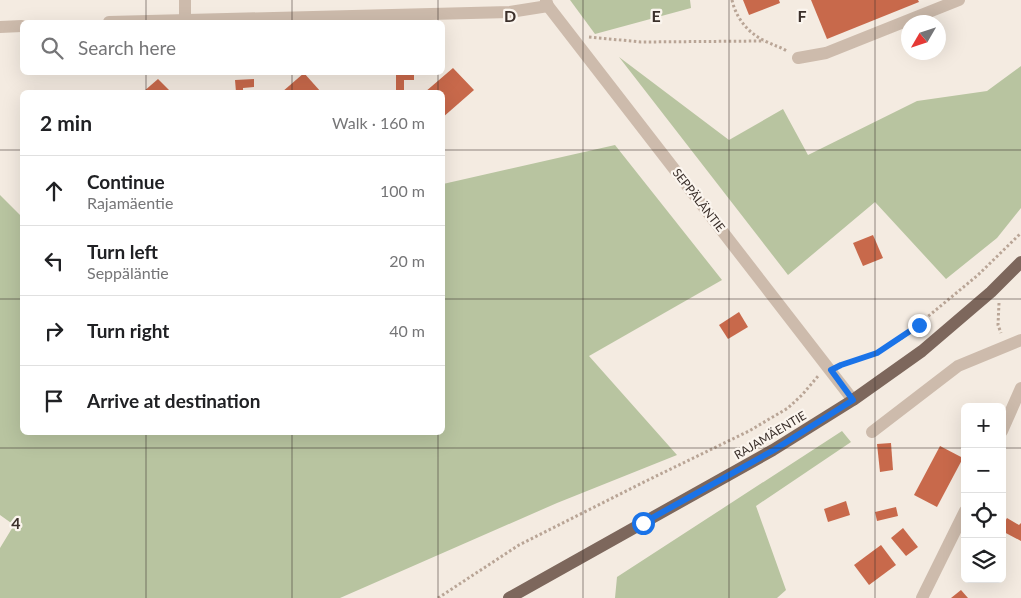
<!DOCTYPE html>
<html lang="en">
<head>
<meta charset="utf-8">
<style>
  :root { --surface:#fff; --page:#f6f6f6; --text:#202124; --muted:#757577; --line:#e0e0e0 }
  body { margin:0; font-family:Lato,sans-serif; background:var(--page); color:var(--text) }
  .controls { position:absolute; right:15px; bottom:15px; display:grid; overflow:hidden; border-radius:8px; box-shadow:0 5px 20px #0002 }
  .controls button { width:45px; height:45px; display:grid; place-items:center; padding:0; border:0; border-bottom:1px solid var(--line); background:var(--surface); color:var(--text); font:25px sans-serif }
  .compass { position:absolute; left:901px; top:15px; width:45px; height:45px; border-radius:50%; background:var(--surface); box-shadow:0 5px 20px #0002; rotate:231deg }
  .stop { position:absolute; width:15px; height:15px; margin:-11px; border:4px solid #1a73e8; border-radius:50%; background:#fff }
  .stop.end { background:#1a73e8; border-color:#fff; box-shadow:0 1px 5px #0008 }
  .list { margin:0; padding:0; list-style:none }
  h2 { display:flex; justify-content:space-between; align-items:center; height:65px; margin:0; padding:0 20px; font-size:21px }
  h2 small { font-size:16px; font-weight:400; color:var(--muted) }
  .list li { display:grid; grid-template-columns:32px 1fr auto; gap:15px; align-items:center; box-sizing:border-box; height:70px; padding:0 20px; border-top:1px solid var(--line) }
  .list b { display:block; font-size:19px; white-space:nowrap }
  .list p { margin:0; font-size:16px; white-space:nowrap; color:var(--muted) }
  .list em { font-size:16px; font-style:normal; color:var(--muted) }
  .icon { flex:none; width:28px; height:28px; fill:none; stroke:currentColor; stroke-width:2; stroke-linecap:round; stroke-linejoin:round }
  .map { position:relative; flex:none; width:1021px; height:598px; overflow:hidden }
  .search { position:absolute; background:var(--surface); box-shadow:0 5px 20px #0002; left:20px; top:20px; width:425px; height:55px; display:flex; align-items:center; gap:12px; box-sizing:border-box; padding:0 18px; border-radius:8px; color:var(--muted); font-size:19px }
  .panel { position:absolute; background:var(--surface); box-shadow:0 5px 20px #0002; left:20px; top:90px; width:425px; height:345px; border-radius:8px }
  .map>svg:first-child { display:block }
  .green { fill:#b8c4a0 }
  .building { fill:#c8694b }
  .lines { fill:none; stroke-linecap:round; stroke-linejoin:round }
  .path { stroke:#b9a596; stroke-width:3; stroke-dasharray:2.5 2.5; stroke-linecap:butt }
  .minor { stroke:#cdbbac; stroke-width:12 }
  .major { stroke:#7d675c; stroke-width:12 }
  .route { stroke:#1a73e8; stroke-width:6 }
  .grid { fill:none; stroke:#3b302b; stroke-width:1; stroke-opacity:0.55 }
  .labels { text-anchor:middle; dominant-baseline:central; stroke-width:4.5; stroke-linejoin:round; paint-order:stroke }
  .street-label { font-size:12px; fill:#3b302b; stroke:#fbf5ee }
  .grid-label { font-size:16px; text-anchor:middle; font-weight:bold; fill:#3b302b; stroke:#fbf5ee; stroke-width:4.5; stroke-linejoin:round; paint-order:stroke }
</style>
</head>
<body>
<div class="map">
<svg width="1021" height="598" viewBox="0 0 1021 598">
  <rect width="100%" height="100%" fill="#f4ebe1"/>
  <!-- green -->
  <g class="green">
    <path d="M570 0H690L691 8 595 34Z"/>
    <path d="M619 57 729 140 783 109 808 155 917 101 987 91 1021 66V208L997 238 946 279 875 202 788 275Z"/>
    <path d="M615 145 722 280 589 356 677 455 557 503 340 598H0V548L14 525 0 515V195L22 217V432H442L443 184Z"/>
    <path d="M842 431 851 442 756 506 786 590 777 598H615L617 577Z"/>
  </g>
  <!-- building -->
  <g class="building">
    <path d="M743 0H779L780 3 749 15Z"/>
    <path d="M811 0H918L919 2 827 39Z"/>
    <path d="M453 68 474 90 442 118V92H425Z"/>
    <path d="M396 72H414V80H404V90L396 91Z"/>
    <path d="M304 73 321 92H282Z"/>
    <path d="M158 79 171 92H143Z"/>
    <path d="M254 79V87L243 88V92H236L235 80Z"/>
    <path d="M873 235 883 258 863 266 853 243Z"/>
    <path d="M739 312 748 327 728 339 719 325Z"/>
    <path d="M891 443 893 470 880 472 877 444Z"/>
    <path d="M940 446 963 458 937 507 914 495Z"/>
    <path d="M846 501 850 515 828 522 824 509Z"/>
    <path d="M896 507 898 516 877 521 875 512Z"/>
    <path d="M1007 518 1019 525 1021 523V541L1002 531V526Z"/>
    <path d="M903 528 918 547 906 556 891 538Z"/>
    <path d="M881 545 896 565 869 585 854 565Z"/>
    <path d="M961 590 968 598H951Z"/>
  </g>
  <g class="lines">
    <!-- path -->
    <g class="path">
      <path d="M732 0C736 18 748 33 765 41 773 45 780 47 787 51"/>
      <path d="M589 37 641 42 764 41"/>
      <path d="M999 303 998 325 1001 333"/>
      <path d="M842 364 877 353 902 338 978 275 1021 233"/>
      <path d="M438 598 519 545 646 481 749 431 788 408 802 395 819 375"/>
    </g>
    <!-- minor -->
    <g class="minor">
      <path d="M185 0V20"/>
      <path d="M546 0 548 6 853 400"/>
      <path d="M109 22 510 12 548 6"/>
      <path d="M0 27 22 26"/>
      <path d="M798 58 826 53 959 0"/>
      <path d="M1002 431 1021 388"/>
      <path d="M872 432 958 366 1021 340"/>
      <path d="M922 598 965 511"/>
    </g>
    <!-- major -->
    <path class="major" d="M509 598 773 450 853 400 922 351 991 292 1021 262"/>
  </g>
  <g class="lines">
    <!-- route -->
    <path class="route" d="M643 523 774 450 853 400 831 370 841 365 877 353 919 325"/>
  </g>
  <!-- grid -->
  <path class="grid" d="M146 0V22M292 0V22M438 0V22M583 0V598M729 0V598M875 0V598M146 72V92M292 72V92M438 72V92M0 150H22M442 150H1021M0 299H22M442 299H1021M146 432V598M292 432V598M438 432V598M0 448H965M1002 448H1021"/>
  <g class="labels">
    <!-- street labels -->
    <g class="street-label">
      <text transform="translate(699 200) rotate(52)">SEPPÄLÄNTIE</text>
      <text transform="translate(770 435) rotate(-31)">RAJAMÄENTIE</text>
    </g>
  </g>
  <g class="grid-label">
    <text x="510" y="22">D</text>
    <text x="656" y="22">E</text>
    <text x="802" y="22">F</text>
    <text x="16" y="529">4</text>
  </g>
</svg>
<div class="controls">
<button>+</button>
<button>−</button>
<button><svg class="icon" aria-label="locate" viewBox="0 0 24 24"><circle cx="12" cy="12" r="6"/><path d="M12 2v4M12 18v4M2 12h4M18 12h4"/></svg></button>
<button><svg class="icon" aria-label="layers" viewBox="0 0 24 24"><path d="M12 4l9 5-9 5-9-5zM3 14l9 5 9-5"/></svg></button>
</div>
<svg class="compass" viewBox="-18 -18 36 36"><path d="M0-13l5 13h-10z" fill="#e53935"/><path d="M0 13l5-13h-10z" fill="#757577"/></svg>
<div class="stop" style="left:643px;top:523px"></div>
<div class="stop end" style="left:919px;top:325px"></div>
<div class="search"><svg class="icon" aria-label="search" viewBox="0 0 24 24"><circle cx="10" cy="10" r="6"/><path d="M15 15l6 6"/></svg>Search here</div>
<section class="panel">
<h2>2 min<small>Walk · 160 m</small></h2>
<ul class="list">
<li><svg class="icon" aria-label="ahead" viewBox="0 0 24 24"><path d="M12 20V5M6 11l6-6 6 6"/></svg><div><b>Continue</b><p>Rajamäentie</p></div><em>100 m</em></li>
<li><svg class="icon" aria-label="left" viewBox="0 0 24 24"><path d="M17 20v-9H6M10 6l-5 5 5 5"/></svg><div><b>Turn left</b><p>Seppäläntie</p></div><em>20 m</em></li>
<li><svg class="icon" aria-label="right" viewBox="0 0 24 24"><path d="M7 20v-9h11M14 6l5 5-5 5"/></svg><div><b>Turn right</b></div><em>40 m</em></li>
<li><svg class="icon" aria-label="arrive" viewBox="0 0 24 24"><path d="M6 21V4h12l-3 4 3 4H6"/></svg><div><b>Arrive at destination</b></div></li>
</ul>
</section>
</div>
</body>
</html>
